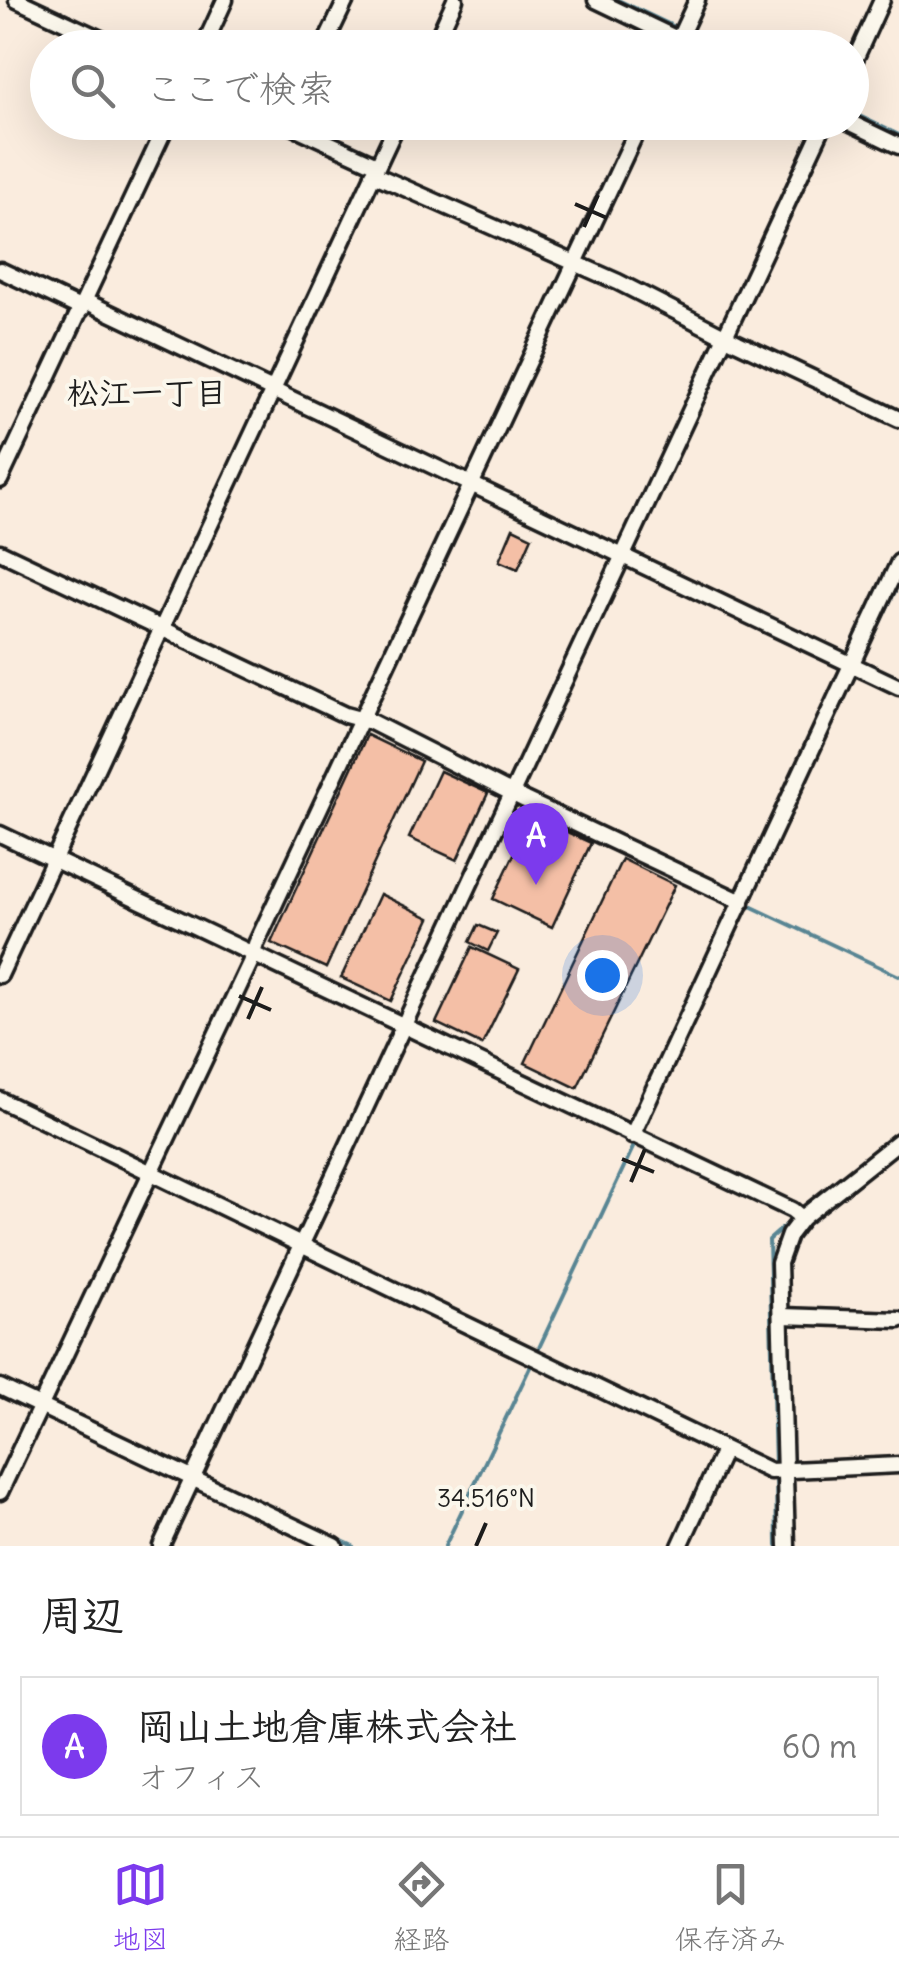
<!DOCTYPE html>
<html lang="ja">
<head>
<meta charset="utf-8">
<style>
  :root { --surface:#fff; --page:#f2f2f2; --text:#222; --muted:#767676; --line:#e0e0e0; --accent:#7c3aed }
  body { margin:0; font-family:Delius,"Klee One",sans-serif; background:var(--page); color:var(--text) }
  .you { position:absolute; left:602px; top:975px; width:35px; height:35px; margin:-25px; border:8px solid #fff; border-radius:50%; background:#1a73e8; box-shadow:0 0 0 15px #1a73e833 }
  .badge { display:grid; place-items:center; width:65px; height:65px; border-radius:50%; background:var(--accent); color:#fff; font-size:32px; font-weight:700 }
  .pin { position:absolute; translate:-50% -82px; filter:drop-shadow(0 2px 5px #0008) }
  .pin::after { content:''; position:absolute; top:52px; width:35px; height:30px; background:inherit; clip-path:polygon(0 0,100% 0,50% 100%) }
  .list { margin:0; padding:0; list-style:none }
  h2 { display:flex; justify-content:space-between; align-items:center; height:130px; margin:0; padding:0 40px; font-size:42px }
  h2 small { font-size:32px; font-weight:400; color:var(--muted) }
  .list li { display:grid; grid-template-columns:65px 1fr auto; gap:30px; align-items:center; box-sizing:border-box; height:140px; margin:0 20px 20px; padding:0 20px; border:2px solid var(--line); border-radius:0px }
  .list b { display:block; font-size:38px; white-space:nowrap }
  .list p { margin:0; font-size:32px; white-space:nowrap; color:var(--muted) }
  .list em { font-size:32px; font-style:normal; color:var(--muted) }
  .icon { flex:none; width:55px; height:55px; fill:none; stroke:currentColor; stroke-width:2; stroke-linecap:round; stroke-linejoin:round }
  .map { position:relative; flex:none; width:899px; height:1546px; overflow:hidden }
  .search { position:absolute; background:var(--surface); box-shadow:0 10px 40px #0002; left:30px; right:30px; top:30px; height:110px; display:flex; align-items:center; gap:25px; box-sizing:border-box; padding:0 35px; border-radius:55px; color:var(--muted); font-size:38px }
  .sheet { height:290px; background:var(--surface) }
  nav { display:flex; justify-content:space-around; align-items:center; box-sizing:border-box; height:140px; border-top:2px solid var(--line); background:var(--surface); font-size:28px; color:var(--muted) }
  nav a { display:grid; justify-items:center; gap:5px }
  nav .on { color:var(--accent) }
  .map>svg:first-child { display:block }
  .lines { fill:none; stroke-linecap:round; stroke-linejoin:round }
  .stream { stroke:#598593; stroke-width:4 }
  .building { fill:#f4bfa6; stroke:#1c1c1c; stroke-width:2.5 }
  .minor-casing { stroke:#1c1c1c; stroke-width:21 }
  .minor { stroke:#fbf7ec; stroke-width:14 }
  .ticks { fill:none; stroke:#1c1c1c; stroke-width:4 }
  .labels { text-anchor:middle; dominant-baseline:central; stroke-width:8; stroke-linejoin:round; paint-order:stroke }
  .neighbourhood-label { font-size:32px; font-weight:bold; fill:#1c1c1c; stroke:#fbf7ec }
  .ticks-label { font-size:25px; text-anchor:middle; fill:#1c1c1c; stroke:#fbf7ec; stroke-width:8; stroke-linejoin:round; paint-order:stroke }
</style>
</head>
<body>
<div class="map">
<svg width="899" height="1546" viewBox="0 0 899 1546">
  <rect width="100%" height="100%" fill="#faecde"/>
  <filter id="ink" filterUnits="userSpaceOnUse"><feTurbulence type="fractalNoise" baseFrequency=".01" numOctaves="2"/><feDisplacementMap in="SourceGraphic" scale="20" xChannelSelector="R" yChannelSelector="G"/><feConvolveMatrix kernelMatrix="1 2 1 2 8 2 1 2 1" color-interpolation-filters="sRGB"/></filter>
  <g filter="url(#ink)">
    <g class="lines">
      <!-- stream -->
      <g class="stream">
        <path d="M618 0 677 28"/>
        <path d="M685 32 717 48"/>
        <path d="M194 48 216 0"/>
        <path d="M853 113 899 135"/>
        <path d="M101 248 159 122"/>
        <path d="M570 257 633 122"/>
        <path d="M183 355 261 393"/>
        <path d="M276 400 375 446"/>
        <path d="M5 452 71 311"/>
        <path d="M406 460 465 489"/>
        <path d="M474 493 605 555"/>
        <path d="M638 572 836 665"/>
        <path d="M860 664 899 583"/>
        <path d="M0 826 49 849"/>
        <path d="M64 856 249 944"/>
        <path d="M748 905 899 976"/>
        <path d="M258 949 389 1011"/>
        <path d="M425 1028 633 1127"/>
        <path d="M641 1131 669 1144"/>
        <path d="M887 1142 899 1132"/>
        <path d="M537 1352 856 673"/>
        <path d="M0 1379 36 1396"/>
        <path d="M36 1398 246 954"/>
        <path d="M49 1402 176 1463"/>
        <path d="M775 1466 769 1240 795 1217"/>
        <path d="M0 1474 32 1406"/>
        <path d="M776 1476 777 1546"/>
        <path d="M214 1481 353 1546"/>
        <path d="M445 1546 533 1361"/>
      </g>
    </g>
    <!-- building -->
    <g class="building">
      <path d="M513 528 532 537 518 569 499 561Z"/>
      <path d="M367 735 421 761 326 968 271 943Z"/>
      <path d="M440 771 488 793 457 860 409 838Z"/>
      <path d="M532 816 591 843 552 927 493 899Z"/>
      <path d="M622 859 675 885 577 1088 525 1063Z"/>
      <path d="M380 894 430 918 391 1001 341 978Z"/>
      <path d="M478 925 497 933 488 951 470 942Z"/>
      <path d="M472 947 519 969 482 1045 436 1023Z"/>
    </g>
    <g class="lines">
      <!-- minor casing -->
      <g class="minor-casing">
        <g id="minor">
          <path d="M17 0 120 48"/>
          <path d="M596 0 696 48"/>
          <path d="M675 47 697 0"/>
          <path d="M203 48 225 0"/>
          <path d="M323 48 346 0"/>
          <path d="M433 48 455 0"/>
          <path d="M852 66 882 0"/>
          <path d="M283 122 377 165"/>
          <path d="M849 122 899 146"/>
          <path d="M373 174 618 282 738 343 899 419"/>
          <path d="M0 270 82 309"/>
          <path d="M85 301 899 687"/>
          <path d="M0 480 168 122"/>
          <path d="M0 552 345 715 371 722 525 800 742 902"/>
          <path d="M0 834 792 1210 802 1218"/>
          <path d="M0 975 398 122"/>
          <path d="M0 1100 770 1471 899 1465"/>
          <path d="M632 1136 899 562"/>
          <path d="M782 1316 899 1320"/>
          <path d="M0 1387 335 1546"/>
          <path d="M0 1492 250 963 256 944 641 122"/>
          <path d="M161 1546 825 122"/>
          <path d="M680 1546 724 1450"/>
          <path d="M787 1546 779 1263 789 1235 802 1218 899 1141"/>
        </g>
      </g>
      <!-- minor -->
      <use href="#minor" class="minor"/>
    </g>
  </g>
  <!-- ticks -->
  <path class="ticks" d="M575 204 607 218M584 227 598 195M239 996 271 1010M248 1019 262 987M622 1159 654 1172M631 1182 645 1149M476 1546 486 1523"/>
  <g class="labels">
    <!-- neighbourhood labels -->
    <g class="neighbourhood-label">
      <text x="147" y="392">松江一丁目</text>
    </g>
  </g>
  <g class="ticks-label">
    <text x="486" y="1507">34.516°N</text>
  </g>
</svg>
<div class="you"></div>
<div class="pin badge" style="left:536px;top:885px">A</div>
<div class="search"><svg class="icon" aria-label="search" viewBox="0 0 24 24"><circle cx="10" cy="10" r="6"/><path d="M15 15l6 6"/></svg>ここで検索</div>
</div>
<section class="sheet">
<h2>周辺<small></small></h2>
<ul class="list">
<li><span class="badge">A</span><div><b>岡山土地倉庫株式会社</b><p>オフィス</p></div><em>60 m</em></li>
</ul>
</section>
<nav>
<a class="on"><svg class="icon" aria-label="map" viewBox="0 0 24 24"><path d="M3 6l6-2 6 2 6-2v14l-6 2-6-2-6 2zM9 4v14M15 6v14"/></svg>地図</a>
<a><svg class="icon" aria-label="directions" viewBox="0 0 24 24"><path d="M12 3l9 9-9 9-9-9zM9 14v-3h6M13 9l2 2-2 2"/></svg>経路</a>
<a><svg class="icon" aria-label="saved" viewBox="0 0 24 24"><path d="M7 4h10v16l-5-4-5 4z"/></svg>保存済み</a>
</nav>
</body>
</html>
